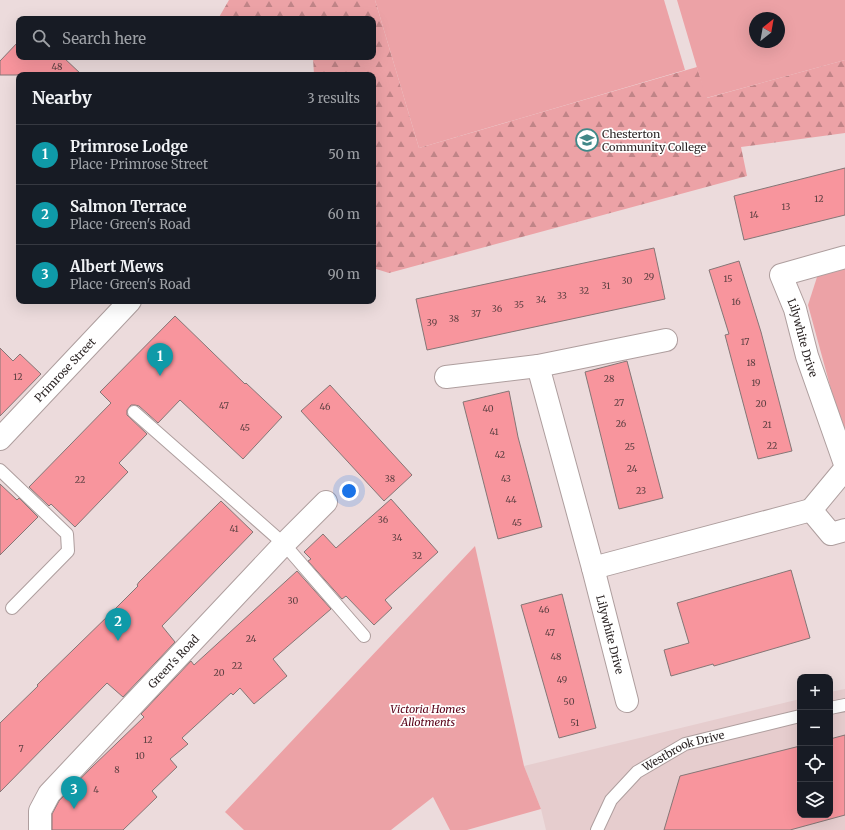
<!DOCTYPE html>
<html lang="en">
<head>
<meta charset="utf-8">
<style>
  :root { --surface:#171b24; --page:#20242c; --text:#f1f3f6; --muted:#9ea1a6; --line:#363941; --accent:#408888 }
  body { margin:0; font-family:Merriweather,serif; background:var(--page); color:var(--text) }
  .controls { position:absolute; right:12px; bottom:12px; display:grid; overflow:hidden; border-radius:8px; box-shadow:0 4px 16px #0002 }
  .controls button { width:36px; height:36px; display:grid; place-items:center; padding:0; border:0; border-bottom:1px solid var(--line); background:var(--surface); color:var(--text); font:20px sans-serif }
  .compass { position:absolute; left:749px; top:12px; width:36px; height:36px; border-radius:50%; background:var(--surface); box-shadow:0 4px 16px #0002; rotate:31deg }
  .you { position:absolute; left:349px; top:491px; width:14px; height:14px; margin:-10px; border:3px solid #fff; border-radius:50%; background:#1a73e8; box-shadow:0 0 0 6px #1a73e833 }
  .badge { display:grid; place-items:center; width:26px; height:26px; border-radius:50%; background:var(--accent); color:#fff; font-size:13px; font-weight:700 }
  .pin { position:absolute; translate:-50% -33px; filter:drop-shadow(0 1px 2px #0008) }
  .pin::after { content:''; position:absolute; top:21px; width:14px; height:12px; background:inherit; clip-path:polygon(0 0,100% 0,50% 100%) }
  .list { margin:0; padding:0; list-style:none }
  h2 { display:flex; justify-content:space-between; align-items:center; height:52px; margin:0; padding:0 16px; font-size:17px }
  h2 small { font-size:13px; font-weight:400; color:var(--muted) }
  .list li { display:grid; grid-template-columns:26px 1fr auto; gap:12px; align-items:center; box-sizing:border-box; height:60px; padding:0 16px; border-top:1px solid var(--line) }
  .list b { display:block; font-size:15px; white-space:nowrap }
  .list p { margin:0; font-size:13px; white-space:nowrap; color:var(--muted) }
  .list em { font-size:13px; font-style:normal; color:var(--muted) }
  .icon { flex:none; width:22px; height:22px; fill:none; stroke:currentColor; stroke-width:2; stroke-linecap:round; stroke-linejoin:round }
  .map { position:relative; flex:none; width:845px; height:830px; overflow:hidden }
  .search { position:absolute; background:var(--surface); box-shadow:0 4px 16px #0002; left:16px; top:16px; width:360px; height:44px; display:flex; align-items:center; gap:10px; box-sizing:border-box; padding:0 14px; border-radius:8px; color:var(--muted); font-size:15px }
  .panel { position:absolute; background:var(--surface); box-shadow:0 4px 16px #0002; left:16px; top:72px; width:360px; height:232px; border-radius:8px }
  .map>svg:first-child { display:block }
  .built { fill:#e6cdce }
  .forest { fill:url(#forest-firs) }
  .green { fill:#eca2a6; fill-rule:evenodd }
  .building { fill:#f8959d; stroke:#857676 }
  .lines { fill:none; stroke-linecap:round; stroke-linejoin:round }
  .lane-casing { stroke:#ae9e9e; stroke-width:14 }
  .street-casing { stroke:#ae9e9e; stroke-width:24 }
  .lane { stroke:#fff; stroke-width:12 }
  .street { stroke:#fff; stroke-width:22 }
  .labels { text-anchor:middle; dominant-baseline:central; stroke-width:3.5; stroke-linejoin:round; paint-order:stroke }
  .number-label { font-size:9px; fill:#604244 }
  .poi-label { font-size:11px; fill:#2d2626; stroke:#fff; text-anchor:start }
  .street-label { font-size:11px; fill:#2d2626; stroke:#fff }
  .park-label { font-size:11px; font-style:italic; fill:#590017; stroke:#fff }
</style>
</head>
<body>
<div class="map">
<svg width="845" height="830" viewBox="0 0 845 830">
  <defs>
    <pattern id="forest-firs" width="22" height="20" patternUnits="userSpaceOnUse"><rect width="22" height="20" fill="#eca2a6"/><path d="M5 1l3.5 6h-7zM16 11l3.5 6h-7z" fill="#c08487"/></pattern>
  </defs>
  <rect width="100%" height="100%" fill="#ecdbdc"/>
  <!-- built -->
  <path class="built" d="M845 689V830H546L541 809 524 766 800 699V815H830V692Z"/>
  <!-- forest -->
  <path class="forest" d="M229 0H375L419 148 697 67 707 98 845 60V133L741 147 747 176 389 273 373 268V75H314L313 57H373V19L287 18 218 19Z"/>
  <!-- green -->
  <g class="green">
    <path d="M375 0H664L685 70 419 148Z"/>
    <path d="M677 0H845V60L706 98ZM755 18H779V42H755Z"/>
    <path d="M845 262V437H844L808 305 818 274Z"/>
    <path d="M475 546 524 766 541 809 467 830H450L433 797 391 830H244L225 812Z"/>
  </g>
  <!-- building -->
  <g class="building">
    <path d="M19 41V57H63L82 75H0V61Z"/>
    <path d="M845 168V215L744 240 734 196Z"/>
    <path d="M654 248 665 299 427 350 416 299Z"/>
    <path d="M739 261 761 332 792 451 758 459 725 335 729 334 709 270Z"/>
    <path d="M175 316 245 384 246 383 282 417 243 459 180 400 158 423 139 406 135 405H131L127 410V415L147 434 119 463 128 472 75 527 51 504 49 506 29 487 111 403 100 392Z"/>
    <path d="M0 348 13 361 20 354 41 374 0 416Z"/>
    <path d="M627 361 663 498 619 509 585 372Z"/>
    <path d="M330 385 412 475 384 501 301 411Z"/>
    <path d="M509 391 518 437 542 527 498 539 463 402Z"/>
    <path d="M0 484 17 500 19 498 38 517 0 555Z"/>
    <path d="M391 499 438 552 385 600 392 608 374 625 346 596 342 599 308 561 311 559 304 552 323 534 336 548Z"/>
    <path d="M221 501 253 532 162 626 175 642 123 697 107 683 0 792V723L38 686 37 685 113 611 138 586 137 585 139 582Z"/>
    <path d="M791 570 810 638 714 666 713 664 671 676 664 650 689 643 677 603Z"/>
    <path d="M297 571 331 609 273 659 287 676 254 704 240 688 233 695 231 693 182 738 188 744 170 759 177 767 152 791 157 797 123 830H52V814L59 801 91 768 144 717 141 714 191 661 194 665Z"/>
    <path d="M562 594 596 728 559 738 521 605Z"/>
    <path d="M845 735V815L790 830H664L680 776 800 746V815H830V739Z"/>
  </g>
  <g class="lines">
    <!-- lane casing -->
    <g class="lane-casing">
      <g id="lane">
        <path d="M134 412 284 544 364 636"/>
        <path d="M0 470 67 534 68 551 12 608"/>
        <path d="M830 708 845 705"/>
        <path id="s1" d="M597 830 611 800 637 772 685 744 800 716"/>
      </g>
    </g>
    <!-- street casing -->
    <g class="street-casing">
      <g id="street">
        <path id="s2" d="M845 257 781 275 795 309 807 356 845 464"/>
        <path id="s3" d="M538 366 593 568 627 701"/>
        <path d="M446 377 538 366 666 340"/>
        <path id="s4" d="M0 439 130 301"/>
        <path d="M845 469 811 510 831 534 845 530"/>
        <path d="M593 568 811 510"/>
        <path id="s5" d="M40 830V811L49 794 284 544 326 502"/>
      </g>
    </g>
    <!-- lane -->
    <use href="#lane" class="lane"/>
    <!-- street -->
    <use href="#street" class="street"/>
  </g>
  <!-- icons -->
  <defs>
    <g id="school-ring" transform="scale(1.15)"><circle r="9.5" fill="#fff" stroke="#408888" stroke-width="1.5"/><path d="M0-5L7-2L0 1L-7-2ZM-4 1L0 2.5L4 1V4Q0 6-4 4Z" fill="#408888"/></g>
  </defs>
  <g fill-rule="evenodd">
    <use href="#school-ring" x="587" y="140"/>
  </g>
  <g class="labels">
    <!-- number labels -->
    <g class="number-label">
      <text x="57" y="66">48</text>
      <text x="819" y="198">12</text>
      <text x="786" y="206">13</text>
      <text x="754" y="214">14</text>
      <text x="649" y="276">29</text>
      <text x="728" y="278">15</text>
      <text x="627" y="280">30</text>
      <text x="606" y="285">31</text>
      <text x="584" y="290">32</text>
      <text x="562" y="295">33</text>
      <text x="541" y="299">34</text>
      <text x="736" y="301">16</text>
      <text x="519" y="304">35</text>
      <text x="497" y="308">36</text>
      <text x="476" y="313">37</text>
      <text x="454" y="318">38</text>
      <text x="432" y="322">39</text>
      <text x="745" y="341">17</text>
      <text x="751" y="362">18</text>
      <text x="18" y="376">12</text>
      <text x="609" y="378">28</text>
      <text x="756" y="382">19</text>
      <text x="619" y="402">27</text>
      <text x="761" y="403">20</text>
      <text x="224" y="405">47</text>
      <text x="325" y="406">46</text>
      <text x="488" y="408">40</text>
      <text x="621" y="423">26</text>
      <text x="767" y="424">21</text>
      <text x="245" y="427">45</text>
      <text x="494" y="431">41</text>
      <text x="772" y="445">22</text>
      <text x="630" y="446">25</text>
      <text x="500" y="454">42</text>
      <text x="632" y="468">24</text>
      <text x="390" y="478">38</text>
      <text x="506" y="478">43</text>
      <text x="80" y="479">22</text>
      <text x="641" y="490">23</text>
      <text x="511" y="499">44</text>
      <text x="383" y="519">36</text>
      <text x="517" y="522">45</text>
      <text x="234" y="528">41</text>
      <text x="397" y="537">34</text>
      <text x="417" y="555">32</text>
      <text x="293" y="600">30</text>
      <text x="544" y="609">46</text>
      <text x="550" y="632">47</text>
      <text x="251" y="638">24</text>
      <text x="556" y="656">48</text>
      <text x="237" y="665">22</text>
      <text x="219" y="672">20</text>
      <text x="562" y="679">49</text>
      <text x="569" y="701">50</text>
      <text x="575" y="722">51</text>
      <text x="148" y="739">12</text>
      <text x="21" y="748">7</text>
      <text x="140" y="755">10</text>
      <text x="117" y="769">8</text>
      <text x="96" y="789">4</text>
    </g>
    <!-- poi labels -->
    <g class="poi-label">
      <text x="602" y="134">Chesterton<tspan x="602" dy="13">Community College</tspan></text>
    </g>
    <!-- street labels -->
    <g class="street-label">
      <text stroke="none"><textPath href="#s2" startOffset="133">Lilywhite Drive</textPath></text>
      <text stroke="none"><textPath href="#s4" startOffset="95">Primrose Street</textPath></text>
      <text stroke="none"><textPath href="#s3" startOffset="278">Lilywhite Drive</textPath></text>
      <text stroke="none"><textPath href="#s5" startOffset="220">Green's Road</textPath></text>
      <text stroke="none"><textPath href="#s1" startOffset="123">Westbrook Drive</textPath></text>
    </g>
    <!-- park labels -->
    <g class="park-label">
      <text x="428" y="709">Victoria Homes<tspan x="428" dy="13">Allotments</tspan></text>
    </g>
  </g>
</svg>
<div class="controls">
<button>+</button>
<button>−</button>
<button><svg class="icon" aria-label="locate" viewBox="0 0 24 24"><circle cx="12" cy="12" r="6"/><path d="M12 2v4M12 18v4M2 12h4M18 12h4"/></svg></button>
<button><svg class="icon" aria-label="layers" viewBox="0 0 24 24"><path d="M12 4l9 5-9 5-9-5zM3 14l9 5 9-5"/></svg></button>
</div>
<svg class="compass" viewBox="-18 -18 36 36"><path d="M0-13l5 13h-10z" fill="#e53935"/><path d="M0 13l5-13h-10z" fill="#9ea1a6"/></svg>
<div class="you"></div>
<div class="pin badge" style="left:160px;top:376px;background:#0f9aa8">1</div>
<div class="pin badge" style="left:118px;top:641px;background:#0f9aa8">2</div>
<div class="pin badge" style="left:74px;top:809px;background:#0f9aa8">3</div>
<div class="search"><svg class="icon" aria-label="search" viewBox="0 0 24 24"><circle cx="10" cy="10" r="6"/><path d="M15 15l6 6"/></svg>Search here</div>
<section class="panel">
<h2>Nearby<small>3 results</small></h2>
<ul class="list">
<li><span class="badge" style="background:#0f9aa8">1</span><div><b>Primrose Lodge</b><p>Place · Primrose Street</p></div><em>50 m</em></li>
<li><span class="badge" style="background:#0f9aa8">2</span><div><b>Salmon Terrace</b><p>Place · Green's Road</p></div><em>60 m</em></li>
<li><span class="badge" style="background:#0f9aa8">3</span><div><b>Albert Mews</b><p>Place · Green's Road</p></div><em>90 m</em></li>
</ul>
</section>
</div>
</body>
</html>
